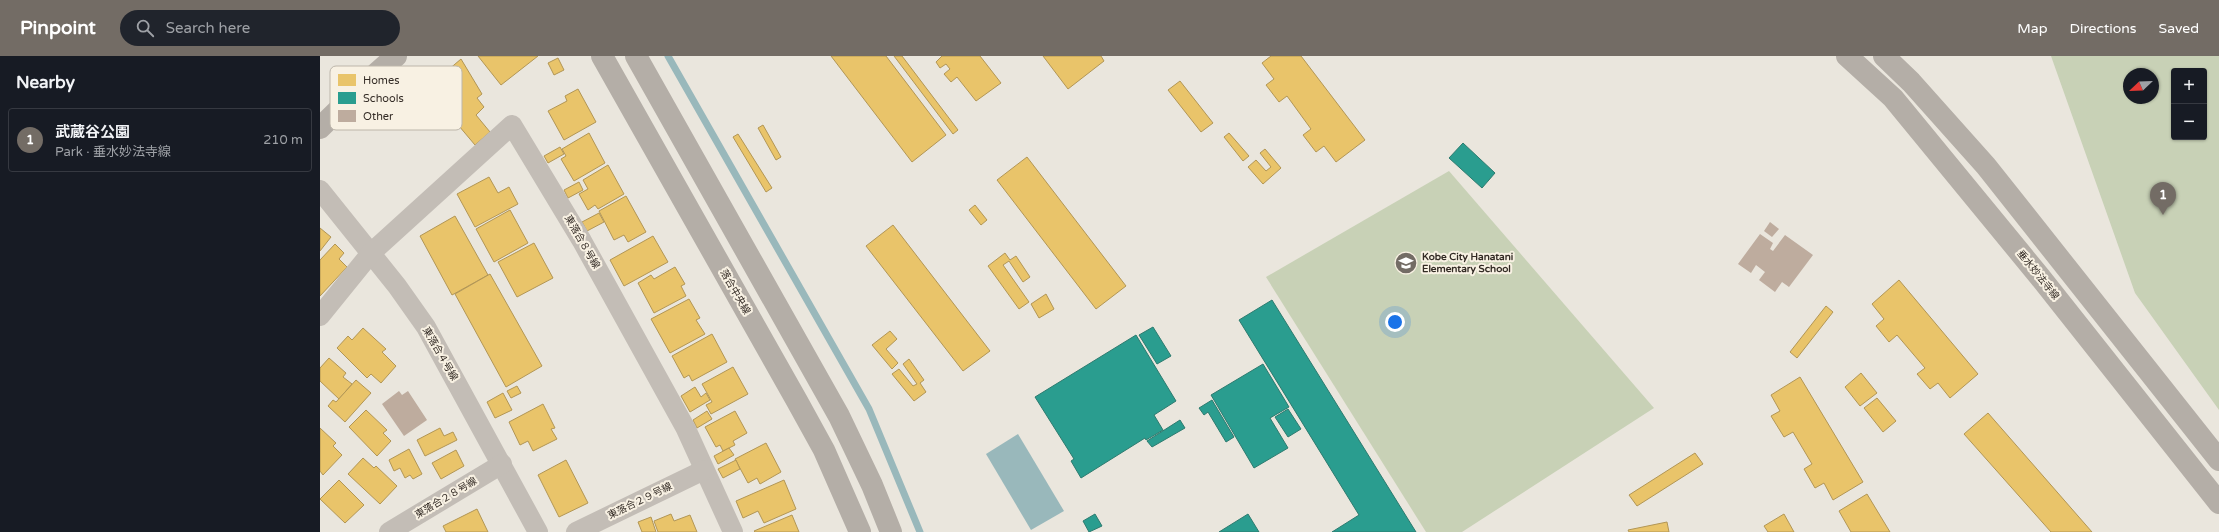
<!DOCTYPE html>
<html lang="en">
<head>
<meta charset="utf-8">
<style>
  :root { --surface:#171b24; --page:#20242c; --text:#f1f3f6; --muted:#9ea1a6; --line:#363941; --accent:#736c65 }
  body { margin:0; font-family:"Varela Round","Noto Sans JP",sans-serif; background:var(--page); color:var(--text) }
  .controls { position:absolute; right:12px; top:12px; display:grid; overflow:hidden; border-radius:4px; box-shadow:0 1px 3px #0004 }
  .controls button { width:36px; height:36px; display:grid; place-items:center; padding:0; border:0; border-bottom:1px solid var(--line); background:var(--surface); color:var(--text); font:20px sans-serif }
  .compass { position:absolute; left:1803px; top:12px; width:36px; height:36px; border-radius:50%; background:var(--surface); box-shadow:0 1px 3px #0004; rotate:247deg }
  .you { position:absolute; left:1075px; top:266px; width:14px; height:14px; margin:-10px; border:3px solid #fff; border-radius:50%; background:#1a73e8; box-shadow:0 0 0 6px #1a73e833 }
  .badge { display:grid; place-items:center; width:26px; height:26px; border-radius:50%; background:var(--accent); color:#fff; font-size:13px; font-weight:700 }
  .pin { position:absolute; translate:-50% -33px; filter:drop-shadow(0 1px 2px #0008) }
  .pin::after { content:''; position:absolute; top:21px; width:14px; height:12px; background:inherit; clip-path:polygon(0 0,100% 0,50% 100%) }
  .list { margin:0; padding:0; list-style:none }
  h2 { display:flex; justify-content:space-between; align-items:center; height:52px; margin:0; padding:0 16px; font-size:17px }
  h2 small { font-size:13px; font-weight:400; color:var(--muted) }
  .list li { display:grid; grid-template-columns:26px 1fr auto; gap:12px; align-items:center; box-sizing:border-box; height:64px; margin:0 8px 8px; padding:0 8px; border:1px solid var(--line); border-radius:4px }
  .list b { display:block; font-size:15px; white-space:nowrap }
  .list p { margin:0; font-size:13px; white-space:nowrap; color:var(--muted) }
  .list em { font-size:13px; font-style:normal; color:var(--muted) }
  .icon { flex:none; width:22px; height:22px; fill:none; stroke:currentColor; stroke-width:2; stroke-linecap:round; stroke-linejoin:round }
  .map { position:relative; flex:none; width:1899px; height:476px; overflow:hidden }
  header { display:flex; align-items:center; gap:24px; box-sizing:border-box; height:56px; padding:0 20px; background:var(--accent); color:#fff }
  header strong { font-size:19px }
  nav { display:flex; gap:22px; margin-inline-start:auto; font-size:14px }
  .search { width:280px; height:36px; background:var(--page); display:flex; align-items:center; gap:10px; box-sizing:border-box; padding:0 14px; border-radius:22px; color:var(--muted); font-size:15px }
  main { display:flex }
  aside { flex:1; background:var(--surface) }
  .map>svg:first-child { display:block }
  .green { fill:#c8d1b6; fill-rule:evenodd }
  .water { fill:#99b8bb }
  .homes { fill:#e9c46a; stroke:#b29655 }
  .schools { fill:#2a9d8f; stroke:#2d7b6f }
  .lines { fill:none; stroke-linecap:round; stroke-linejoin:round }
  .stream { stroke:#99b8bb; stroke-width:7 }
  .building { fill:#beac9e }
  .street { stroke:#c3bdb6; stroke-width:20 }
  .secondary { stroke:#b4aea7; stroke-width:22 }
  .labels { text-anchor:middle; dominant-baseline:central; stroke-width:4; stroke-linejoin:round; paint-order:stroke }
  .street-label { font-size:10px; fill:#332b25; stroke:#f8f1e3 }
  .poi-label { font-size:10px; font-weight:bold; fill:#332b25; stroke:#f8f1e3; text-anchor:start }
  .key { fill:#f8f1e3; stroke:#bdb6aa; stroke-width:1 }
  .key-label { font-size:11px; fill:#332b25 }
</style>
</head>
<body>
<header>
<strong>Pinpoint</strong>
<div class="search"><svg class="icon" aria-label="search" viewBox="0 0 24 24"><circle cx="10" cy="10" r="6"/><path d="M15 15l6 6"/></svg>Search here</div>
<nav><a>Map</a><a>Directions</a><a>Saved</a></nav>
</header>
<main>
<aside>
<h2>Nearby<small></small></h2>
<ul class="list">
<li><span class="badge">1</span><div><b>武蔵谷公園</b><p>Park · 垂水妙法寺線</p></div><em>210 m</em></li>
</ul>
</aside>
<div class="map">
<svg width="1899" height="476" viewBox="0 0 1899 476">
  <rect width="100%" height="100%" fill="#eae6dd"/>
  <!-- green -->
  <g class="green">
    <path d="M1731 0H1899V354L1815 237ZM1854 15H1884V81H1854ZM1809 18H1833V42H1809Z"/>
    <path d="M1129 115 1334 352 1142 476H1106L946 221Z"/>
  </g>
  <!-- water -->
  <path class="water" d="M698 378 744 455 711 474 666 398Z"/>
  <!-- homes -->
  <g class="homes">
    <path d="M158 0H218L181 29Z"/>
    <path d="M511 0H566L626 79 592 106Z"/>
    <path d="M574 0H582L638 74 633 78Z"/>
    <path d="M622 0H660L681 27 656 45 637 21 631 26 624 18 630 13 626 8 620 12 616 6Z"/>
    <path d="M723 0H781L784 5 748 33Z"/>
    <path d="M951 0H981L1045 84 1016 106 1004 90 996 96 983 79 991 73 967 40 959 46 946 29 954 23 942 7Z"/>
    <path d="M238 2 244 14 234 19 228 7Z"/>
    <path d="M141 3 162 38 157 42 164 51 156 59 170 76 155 89 107 32Z"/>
    <path d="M860 25 893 67 881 76 848 34Z"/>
    <path d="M258 33 276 66 244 84 228 55 247 45 245 40Z"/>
    <path d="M443 69 461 101 456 104 438 72Z"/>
    <path d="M269 77 285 107 254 125 241 103 246 100 242 93Z"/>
    <path d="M909 77 929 100 923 105 904 81Z"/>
    <path d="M418 78 452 132 446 136 413 81Z"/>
    <path d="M240 91 244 98 228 107 224 100Z"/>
    <path d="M945 93 961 112 943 128 928 111 936 104 946 115 951 111 940 97Z"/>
    <path d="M707 101 806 230 776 253 677 124Z"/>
    <path d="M288 109 304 138 278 153 275 149 268 154 259 138 268 133 263 124Z"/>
    <path d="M169 121 178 137 189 131 198 148 155 171 137 138Z"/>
    <path d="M259 126 263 134 248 142 244 134Z"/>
    <path d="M306 140 326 176 308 186 304 179 294 184 279 155Z"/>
    <path d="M655 149 667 164 661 169 649 154Z"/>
    <path d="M190 154 208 187 174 206 156 173Z"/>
    <path d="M279 157 284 166 267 175 262 166Z"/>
    <path d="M135 160 168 219 132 239 100 180Z"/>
    <path d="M573 169 670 295 643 315 546 190Z"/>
    <path d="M0 172 11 181 0 195Z"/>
    <path d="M333 180 348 206 304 230 290 204Z"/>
    <path d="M214 187 233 222 197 241 178 206Z"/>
    <path d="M15 188 24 197 19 203 27 211 0 240V204Z"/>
    <path d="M685 197 690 204 696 200 710 221 703 226 689 205 683 209 709 246 699 253 668 210Z"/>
    <path d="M355 211 365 228 361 230 366 240 334 257 318 227 331 219 334 223Z"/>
    <path d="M170 218 222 310 186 331 135 238Z"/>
    <path d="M1579 224 1658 318 1630 342 1618 327 1610 333 1597 318 1605 312 1577 279 1569 286 1556 270 1564 263 1552 248Z"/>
    <path d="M726 238 734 253 719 262 711 248Z"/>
    <path d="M369 243 380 262 376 264 385 278 350 297 331 263Z"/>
    <path d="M1506 250 1513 256 1477 302 1470 296Z"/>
    <path d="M43 272 66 293 62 296 76 310 61 327 51 318 47 322 17 292 28 280 32 284Z"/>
    <path d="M570 275 577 283 566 293 578 307 572 313 552 289Z"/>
    <path d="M392 278 407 306 372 325 369 319 364 322 352 300Z"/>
    <path d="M9 302 26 317 23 321 32 328 19 343 0 325V312Z"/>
    <path d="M589 303 604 324 600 327 606 336 594 345 572 318 579 313 593 330 597 328 583 308Z"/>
    <path d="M413 311 428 338 391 358 386 349 392 346 382 328Z"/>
    <path d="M1541 317 1557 337 1540 350 1525 331Z"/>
    <path d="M1480 321 1543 426 1513 444 1504 427 1495 432 1484 413 1492 408 1473 376 1464 381 1451 360 1460 355 1451 339Z"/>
    <path d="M36 324 51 337 25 366 8 350 13 344 16 346Z"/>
    <path d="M197 330 201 337 191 342 187 335Z"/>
    <path d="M375 331 381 341 386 337 390 344 370 356 361 340Z"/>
    <path d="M183 337 192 354 175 362 167 346Z"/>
    <path d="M1557 342 1576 365 1563 376 1544 352Z"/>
    <path d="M223 348 235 372 231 373 237 383 213 395 208 385 200 389 189 366Z"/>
    <path d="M46 354 67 374 63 377 71 385 57 400 29 371Z"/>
    <path d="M387 355 392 363 377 372 373 364Z"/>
    <path d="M415 355 427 377 413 385 415 389 403 395 400 389 396 391 385 371Z"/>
    <path d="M1668 357 1772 476H1731L1644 378Z"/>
    <path d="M0 372 16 387 13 390 22 399 3 419 0 415Z"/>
    <path d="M120 372 124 380 133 376 137 384 105 400 97 384Z"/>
    <path d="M446 387 461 416 440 428 437 422 428 427 415 403Z"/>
    <path d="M409 392 414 399 398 408 394 400Z"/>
    <path d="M89 393 102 418 93 423 90 419 85 422 80 412 74 415 69 404Z"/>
    <path d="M136 394 144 410 121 423 112 407Z"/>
    <path d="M1375 397 1383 408 1317 450 1309 439Z"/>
    <path d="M43 402 54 412 56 410 77 430 60 448 28 418Z"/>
    <path d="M246 404 268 447 239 461 218 419Z"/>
    <path d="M416 404 420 413 403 422 398 413Z"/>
    <path d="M19 424 44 449 25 467 0 443Z"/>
    <path d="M464 424 476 453 444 467 438 455 423 462 416 445Z"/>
    <path d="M1547 438 1570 476H1531L1519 455Z"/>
    <path d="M157 453 168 476H126L123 470Z"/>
    <path d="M351 458 354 465 370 459 377 476H338L334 465Z"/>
    <path d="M1464 458 1474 476H1448L1444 470Z"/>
    <path d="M472 459 479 476H435L434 475Z"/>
    <path d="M331 461 336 476H322L318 466Z"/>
    <path d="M1347 466 1349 476H1309L1308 474Z"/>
  </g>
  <!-- schools -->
  <g class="schools">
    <path d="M1143 87 1175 117 1162 132 1129 102Z"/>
    <path d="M952 244 1096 476H1012L1039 459 919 264Z"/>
    <path d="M833 271 851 300 837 308 819 279Z"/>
    <path d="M816 279 856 345 834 359 843 374 826 384 825 382 761 422 751 405 754 403 715 341Z"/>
    <path d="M943 308 969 351 950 362 968 392 934 412 891 339Z"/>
    <path d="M892 344 914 381 906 386 888 356 884 359 879 352Z"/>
    <path d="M968 353 981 373 968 381 955 361Z"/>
    <path d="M860 364 865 372 832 391 827 385Z"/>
    <path d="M775 458 782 470 769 476 763 465Z"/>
    <path d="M928 458 939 476H899Z"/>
  </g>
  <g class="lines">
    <!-- stream -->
    <path class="stream" d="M348 0 549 353 600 476"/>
  </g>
  <!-- building -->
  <g class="building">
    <path d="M1450 166 1459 173 1452 181 1444 175Z"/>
    <path d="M1440 178 1453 187 1450 193 1453 195 1465 179 1493 199 1469 231 1462 226 1455 236 1439 224 1445 216 1436 209 1431 217 1418 208Z"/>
    <path d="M79 335 82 339 88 335 107 364 84 380 62 348Z"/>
  </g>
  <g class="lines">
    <!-- street -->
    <g class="street">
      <path d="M0 134 77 230 106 271 218 476"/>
      <path d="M0 260 51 197 192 69 262 185 366 373 413 476"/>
      <path d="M69 476 182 408"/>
      <path d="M256 476 384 414"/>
    </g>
    <!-- secondary -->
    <g class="secondary">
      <path d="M282 0 477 345 504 394 540 476"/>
      <path d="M316 0 519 360 552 429 571 476"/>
      <path d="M1527 0 1573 42 1720 221 1899 447"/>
      <path d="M1564 0 1591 26 1666 110 1899 404"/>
      <path d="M0 72 49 24 76 0"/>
    </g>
  </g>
  <!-- icons -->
  <defs>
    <g id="school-disc" transform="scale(1.15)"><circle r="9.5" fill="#736c65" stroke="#f8f1e3"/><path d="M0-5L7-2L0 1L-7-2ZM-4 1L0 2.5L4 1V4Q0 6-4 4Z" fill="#fff"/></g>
  </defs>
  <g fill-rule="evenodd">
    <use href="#school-disc" x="1086" y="207"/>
  </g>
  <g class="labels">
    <!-- street labels -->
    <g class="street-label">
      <text transform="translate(262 186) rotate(60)">東落合８号線</text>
      <text transform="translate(1718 219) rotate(51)">垂水妙法寺線</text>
      <text transform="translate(415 236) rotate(60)">落合中央線</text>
      <text transform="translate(120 298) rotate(60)">東落合４号線</text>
      <text transform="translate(126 442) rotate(-31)">東落合２８号線</text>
      <text transform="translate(320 445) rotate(-26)">東落合２９号線</text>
    </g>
    <!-- poi labels -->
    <g class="poi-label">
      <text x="1102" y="201">Kobe City Hanatani<tspan x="1102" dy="12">Elementary School</tspan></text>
    </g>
  </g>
  <!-- legend -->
  <rect x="10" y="10" width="132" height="64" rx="6" class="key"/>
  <rect x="18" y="18" width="18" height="12" fill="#e9c46a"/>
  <rect x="18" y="36" width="18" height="12" fill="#2a9d8f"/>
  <rect x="18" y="54" width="18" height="12" fill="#beac9e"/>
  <g class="key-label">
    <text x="43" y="28">Homes</text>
    <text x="43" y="46">Schools</text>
    <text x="43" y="64">Other</text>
  </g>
</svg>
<div class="controls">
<button>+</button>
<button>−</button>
</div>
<svg class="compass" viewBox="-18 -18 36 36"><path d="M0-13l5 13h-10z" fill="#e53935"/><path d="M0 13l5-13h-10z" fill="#9ea1a6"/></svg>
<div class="you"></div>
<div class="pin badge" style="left:1843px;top:159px">1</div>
</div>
</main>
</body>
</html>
